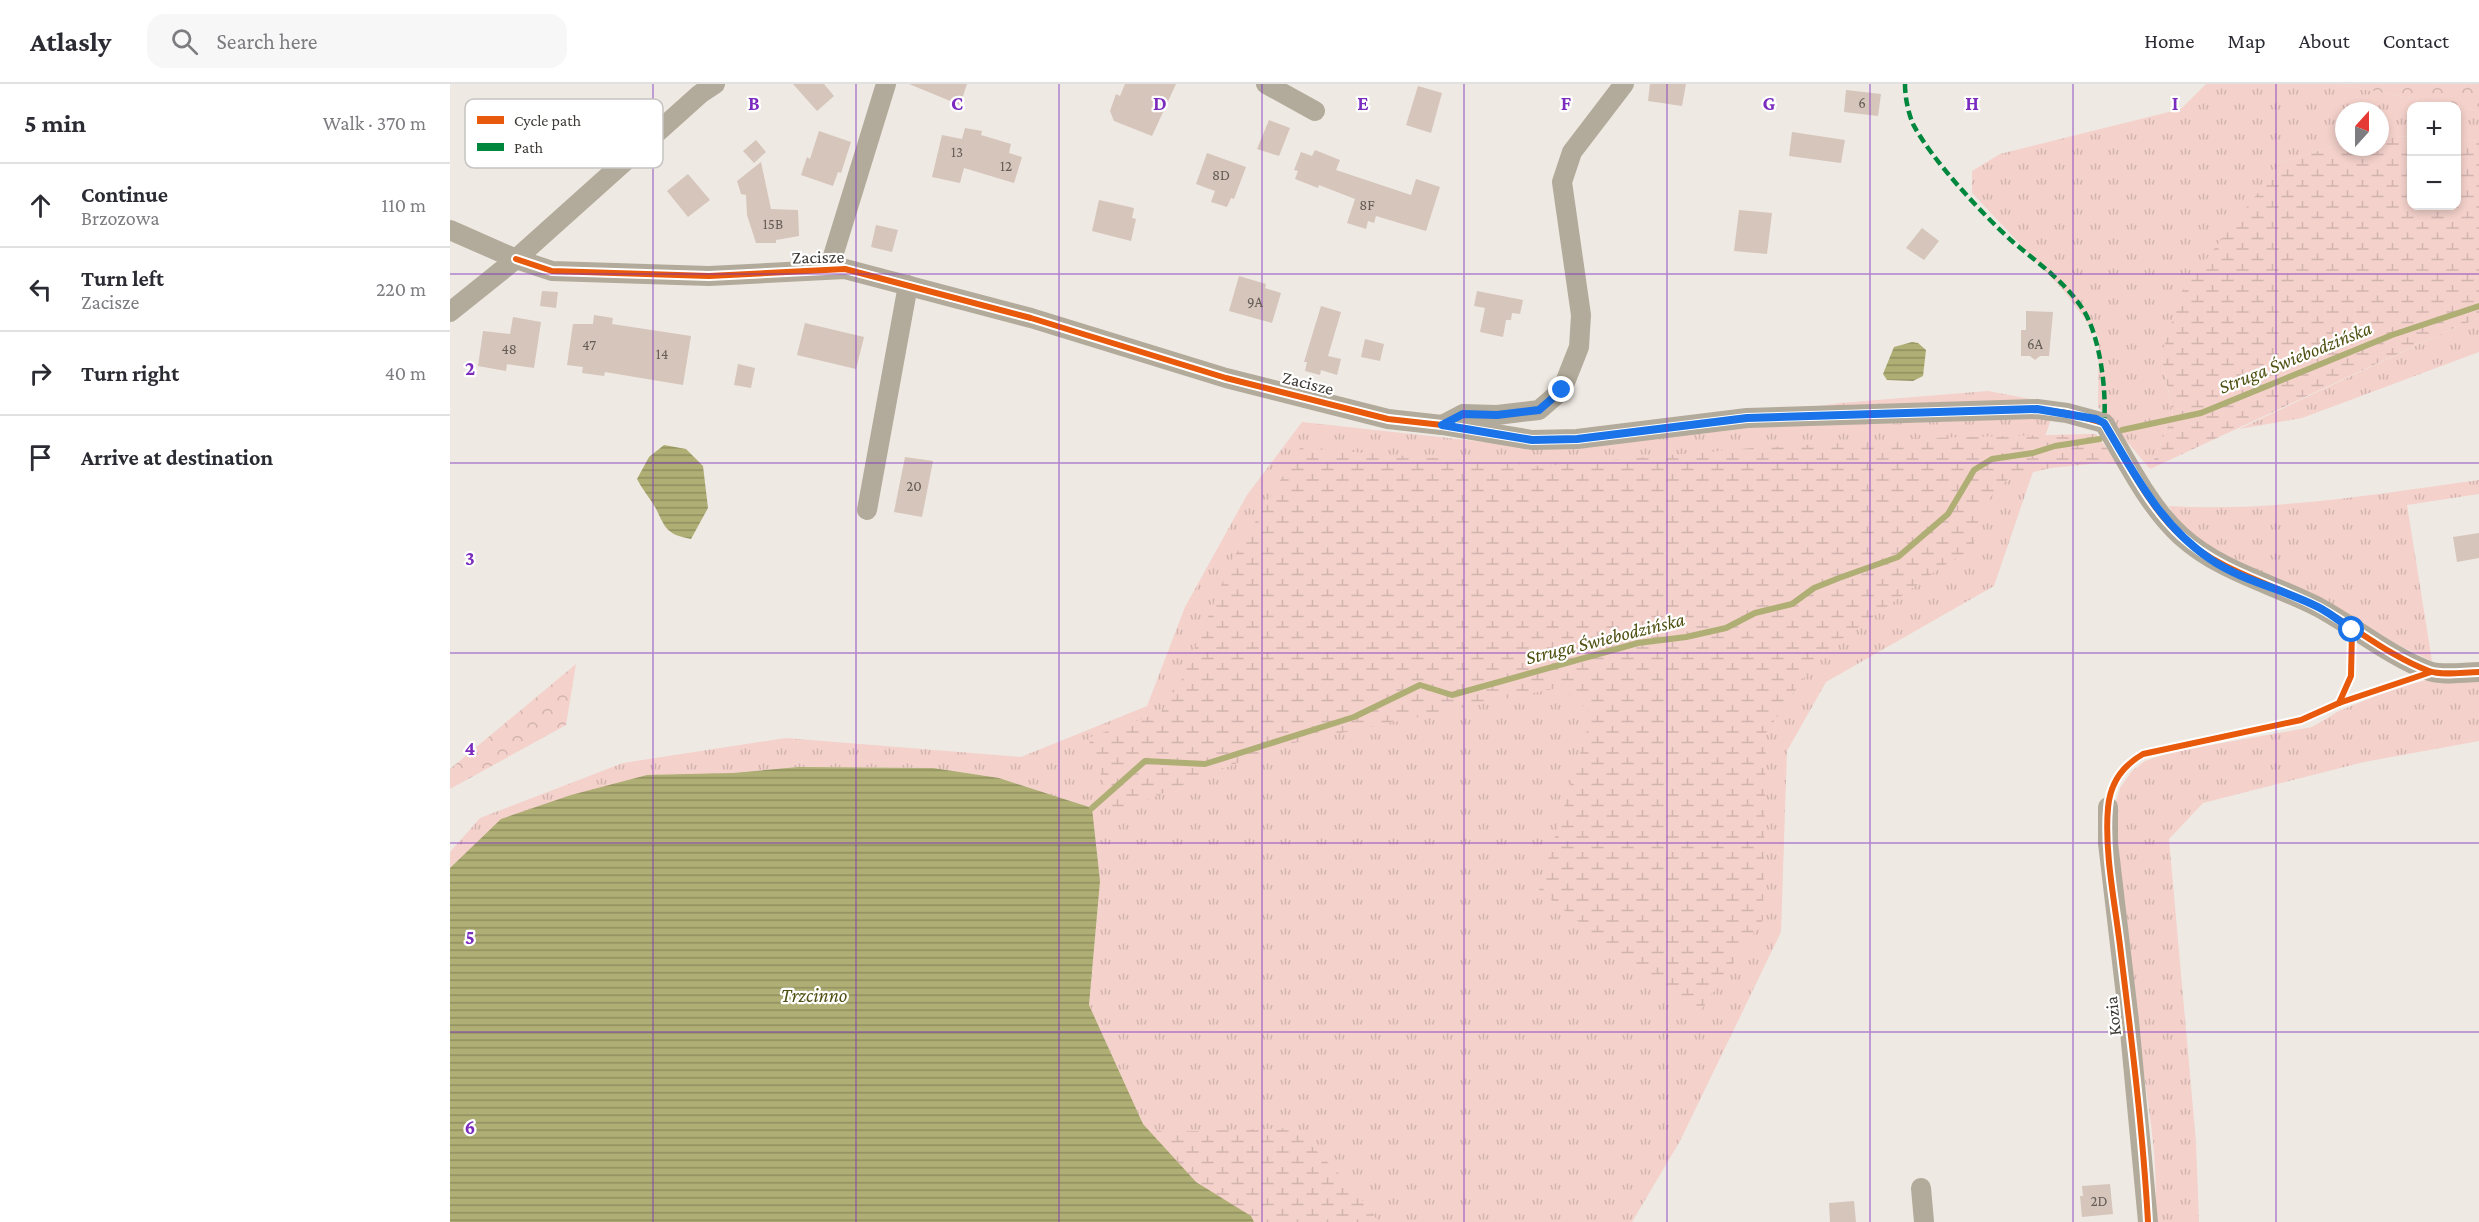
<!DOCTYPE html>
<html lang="en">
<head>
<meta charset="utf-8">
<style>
  :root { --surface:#fff; --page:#f7f7f7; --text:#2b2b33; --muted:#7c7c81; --line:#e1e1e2 }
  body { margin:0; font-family:"Crimson Pro",serif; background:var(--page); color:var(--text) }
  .controls { position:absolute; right:18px; top:18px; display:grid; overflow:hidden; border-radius:12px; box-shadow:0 3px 9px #0003 }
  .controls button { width:54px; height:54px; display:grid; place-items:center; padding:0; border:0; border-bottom:2px solid var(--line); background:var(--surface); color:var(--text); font:30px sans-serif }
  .compass { position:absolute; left:1885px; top:18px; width:54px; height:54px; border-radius:50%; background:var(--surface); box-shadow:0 3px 9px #0003; rotate:21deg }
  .stop { position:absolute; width:18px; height:18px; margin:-14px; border:4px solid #1a73e8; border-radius:50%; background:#fff }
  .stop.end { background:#1a73e8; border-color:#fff; box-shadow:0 2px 6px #0008 }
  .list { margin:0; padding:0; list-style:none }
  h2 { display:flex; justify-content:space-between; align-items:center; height:78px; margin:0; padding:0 24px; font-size:26px }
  h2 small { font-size:20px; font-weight:400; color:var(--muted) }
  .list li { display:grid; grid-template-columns:39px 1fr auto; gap:18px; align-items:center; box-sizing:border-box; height:84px; padding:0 24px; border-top:2px solid var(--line) }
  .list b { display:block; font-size:22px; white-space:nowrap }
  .list p { margin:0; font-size:20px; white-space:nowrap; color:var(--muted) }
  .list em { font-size:20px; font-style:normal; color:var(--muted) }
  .icon { flex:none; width:33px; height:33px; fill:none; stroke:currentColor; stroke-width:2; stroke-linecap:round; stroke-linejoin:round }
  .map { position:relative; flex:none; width:2029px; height:1138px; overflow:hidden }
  header { display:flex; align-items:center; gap:36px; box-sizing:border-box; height:84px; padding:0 30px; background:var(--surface); border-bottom:2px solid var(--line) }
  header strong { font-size:28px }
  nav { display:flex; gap:33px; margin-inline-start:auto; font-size:21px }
  .search { width:420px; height:54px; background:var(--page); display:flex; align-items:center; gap:15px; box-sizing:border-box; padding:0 21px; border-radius:18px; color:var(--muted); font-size:22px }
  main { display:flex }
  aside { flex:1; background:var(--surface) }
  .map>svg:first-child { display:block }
  .grass { fill:url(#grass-tufts) }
  .forest { fill:url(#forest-crowns) }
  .wetland { fill:url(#wetland-marsh) }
  .water { fill:url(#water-rules) }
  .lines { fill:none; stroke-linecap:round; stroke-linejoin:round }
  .stream { stroke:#afae74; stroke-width:6 }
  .building { fill:#d6c5bb }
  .minor { stroke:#b2ab9b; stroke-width:20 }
  .quiet { stroke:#00873e; stroke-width:4.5; stroke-dasharray:9 4.5; stroke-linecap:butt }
  .cycleway-casing { stroke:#fff; stroke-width:10 }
  .cycleway { stroke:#e8590c; stroke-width:6 }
  .route { stroke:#1a73e8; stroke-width:8 }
  .grid { fill:none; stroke:#7b2cbf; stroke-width:1.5; stroke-opacity:0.55 }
  .labels { text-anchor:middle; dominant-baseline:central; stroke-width:4.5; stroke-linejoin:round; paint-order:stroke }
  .number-label { font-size:15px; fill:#645d56 }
  .street-label { font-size:18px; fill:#3e3a35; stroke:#fff }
  .water-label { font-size:20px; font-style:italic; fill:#505013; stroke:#fff }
  .key { fill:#fff; stroke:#c5c4c2; stroke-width:1.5 }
  .key-label { font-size:16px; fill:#3e3a35 }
  .grid-label { font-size:20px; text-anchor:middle; font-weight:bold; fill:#7b2cbf; stroke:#fff; stroke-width:4.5; stroke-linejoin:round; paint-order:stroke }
</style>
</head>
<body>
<header>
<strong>Atlasly</strong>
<div class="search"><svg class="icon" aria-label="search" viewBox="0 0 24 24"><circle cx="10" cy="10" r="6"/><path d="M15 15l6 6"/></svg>Search here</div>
<nav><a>Home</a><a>Map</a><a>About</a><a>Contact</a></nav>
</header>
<main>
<aside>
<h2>5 min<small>Walk · 370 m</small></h2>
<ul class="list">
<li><svg class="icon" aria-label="ahead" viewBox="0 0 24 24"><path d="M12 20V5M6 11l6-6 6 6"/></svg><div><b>Continue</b><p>Brzozowa</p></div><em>110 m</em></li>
<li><svg class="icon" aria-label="left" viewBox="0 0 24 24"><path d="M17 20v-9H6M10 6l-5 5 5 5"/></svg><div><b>Turn left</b><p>Zacisze</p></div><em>220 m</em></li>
<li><svg class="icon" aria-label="right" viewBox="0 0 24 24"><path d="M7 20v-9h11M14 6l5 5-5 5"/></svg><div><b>Turn right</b></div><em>40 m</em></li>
<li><svg class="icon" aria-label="arrive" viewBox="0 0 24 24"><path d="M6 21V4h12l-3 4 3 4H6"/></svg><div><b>Arrive at destination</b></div></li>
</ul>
</aside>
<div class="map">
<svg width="2029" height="1138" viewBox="0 0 2029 1138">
  <defs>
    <pattern id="grass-tufts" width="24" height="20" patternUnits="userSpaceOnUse" patternTransform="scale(1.5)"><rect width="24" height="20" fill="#f4d1cb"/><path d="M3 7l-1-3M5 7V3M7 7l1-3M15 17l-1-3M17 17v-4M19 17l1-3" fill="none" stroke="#d2b4af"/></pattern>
    <pattern id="forest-crowns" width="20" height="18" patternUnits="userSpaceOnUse" patternTransform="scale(1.5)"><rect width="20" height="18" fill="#f4d1cb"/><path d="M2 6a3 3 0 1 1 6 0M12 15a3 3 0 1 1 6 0" fill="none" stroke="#d2b4af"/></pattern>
    <pattern id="wetland-marsh" width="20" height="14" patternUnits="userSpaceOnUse" patternTransform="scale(1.5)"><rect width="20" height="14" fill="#f4d1cb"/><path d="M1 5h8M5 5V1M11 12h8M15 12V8" fill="none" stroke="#d2b4af"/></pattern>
    <pattern id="water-rules" width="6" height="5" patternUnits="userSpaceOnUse" patternTransform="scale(1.5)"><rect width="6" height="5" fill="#afae74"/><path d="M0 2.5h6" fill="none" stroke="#908f60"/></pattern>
  </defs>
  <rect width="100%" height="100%" fill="#efe9e3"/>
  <!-- grass -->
  <g class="grass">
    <path d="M1756 0H1886L2029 27V57L2007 55 2006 22H1962L1961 53 1930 51V27H1894V59L1832 78 1711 271 1723 330 1700 385 1648 323 1649 254 1614 207 1522 109V87L1550 70 1731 25Z"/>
    <path d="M2029 234V268L1852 334 1789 345 1997 247Z"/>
    <path d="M1538 307 1602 319 1600 338 1544 502 1376 598 1337 667 1331 848 1230 1057 1182 1138H804L693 1040 639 921 650 797 642 724 549 694 483 684 348 683 283 689 51 735 0 784V768L30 734 173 679 336 654 571 673 697 622 735 523 797 411 852 338 1089 364 1390 319Z"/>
    <path d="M2029 396V410L1957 421 1982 577 1764 474 1729 442 1719 422C1822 428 1927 410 2029 396Z"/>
    <path d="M2029 591V657L1914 678 1753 719 1719 755 1746 1058 1749 1138H1705C1710 1071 1695 1004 1686 938 1676 866 1671 794 1664 723L1670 704 1682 687 1695 677 1722 668 1862 643 1889 627 1940 606 1987 593Z"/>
  </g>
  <!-- forest -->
  <g class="forest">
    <path d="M1886 0H2029V27Z"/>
    <path d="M126 580 116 641 0 705V685Z"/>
  </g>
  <!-- wetland -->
  <g class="wetland">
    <path d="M1930 51 1961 53 1962 122H2006L2007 55 2029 57V234L1997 247 1700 385 1723 330 1711 271 1733 205 1832 78 1894 59V63H1930Z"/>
    <path d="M1637 350H1646L1669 380 1651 379 1600 384 1559 394 1531 423 1523 464 1493 482 1370 571 1316 649 1313 836 1247 932 1089 806 1142 630 1112 603 829 662 665 729 638 654 711 628 732 595 781 478 850 364 1092 382 1303 364 1479 354Z"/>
    <path d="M348 683 483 684 549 694 642 724 650 797 639 921 693 1040 713 1048 844 1044 899 1100 929 1138H741L0 784 51 735 121 711 197 691 283 689Z"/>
  </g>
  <!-- water -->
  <g class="water">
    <path d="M1462 258 1468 259 1476 266 1473 292 1463 297 1437 296 1433 290 1444 263Z"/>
    <path d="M214 361 236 365 253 382 258 424 241 455C215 450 216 444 205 423 199 413 192 405 187 395L199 373Z"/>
    <path d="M348 683 483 684 549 694 642 724 650 797 639 921 693 1040 746 1098 801 1132 804 1138H0V784L51 735 121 711 197 691 283 689Z"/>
  </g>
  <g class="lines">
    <!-- stream -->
    <g class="stream">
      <path d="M1672 346 1751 329 1942 251 2029 222"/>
      <path d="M642 724 695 677 755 680 904 633 970 601 1002 611 1188 559 1236 553 1276 544 1305 529 1342 520 1364 504 1389 494 1448 473 1498 430 1524 386 1542 375 1583 369 1605 362 1650 355"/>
    </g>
  </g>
  <!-- building -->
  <g class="building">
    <path d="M343 0H374L384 12 367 27Z"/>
    <path d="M459 0H517L510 21Z"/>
    <path d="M675 0H726L702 52 664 37 660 27 666 10 670 12Z"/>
    <path d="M1200 0H1236L1232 22 1198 17Z"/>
    <path d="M968 2 992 9 981 49 956 41Z"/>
    <path d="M1396 6 1431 10 1428 32 1394 28Z"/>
    <path d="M819 36 840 44 829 72 807 65Z"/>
    <path d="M515 44 532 47 531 51 561 60 559 69 572 73 564 99 514 84 510 99 482 93 492 51 512 55Z"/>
    <path d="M369 47 401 58 391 89 388 88 383 102 351 91 357 73 360 75Z"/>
    <path d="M1342 48 1395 56 1391 79 1339 72Z"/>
    <path d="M306 56 316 68 304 79 293 67Z"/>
    <path d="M865 66 890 76 886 86 961 111 966 95 990 103 976 147 926 132 924 139 918 137 916 145 897 139 905 115 869 101 868 104 845 95 848 87 844 86 851 68 862 72Z"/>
    <path d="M757 69 796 83 784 115 781 114 777 123 761 118 765 107 746 100Z"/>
    <path d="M311 78 321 125 348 126 349 152 326 156V159H306L297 131 296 111 291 110 287 97Z"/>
    <path d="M238 90 260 116 238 133 217 107Z"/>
    <path d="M649 116 684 124 682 134 686 135 681 157 642 147Z"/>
    <path d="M1289 126 1322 129 1317 170 1284 167Z"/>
    <path d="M426 141 448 146 442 168 421 163Z"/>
    <path d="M1472 144 1489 157 1474 176 1456 164Z"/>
    <path d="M789 192 816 200 815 204 831 209 822 239 779 227Z"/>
    <path d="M92 207 108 208 106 224 90 222Z"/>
    <path d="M1027 207 1073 216 1070 230 1062 229 1061 236H1056L1053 253 1030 248 1035 224 1024 222Z"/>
    <path d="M871 222 891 228 878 272 891 275 887 291 871 286 870 291 855 287 857 278H854Z"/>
    <path d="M1576 227 1603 228 1599 272H1590L1585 276 1580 272H1571V246H1576Z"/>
    <path d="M144 231 163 234 162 240 241 252 233 301 155 288 154 292 132 289 133 283 117 281 123 240H143Z"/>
    <path d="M63 233 91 238 84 284 57 280 56 287 28 282 33 247 60 250Z"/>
    <path d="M355 239 414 253 406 285 347 271Z"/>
    <path d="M915 255 934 260 930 277 911 273Z"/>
    <path d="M288 280 305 284 301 304 284 301Z"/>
    <path d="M455 373 483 377 472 433 444 428Z"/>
    <path d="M2029 449V474L2007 478 2003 453Z"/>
    <path d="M1660 1100 1663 1130 1632 1133 1630 1112H1633L1632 1102Z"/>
    <path d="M1404 1117 1406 1138H1380L1379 1119Z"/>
  </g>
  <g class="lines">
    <!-- minor -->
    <g class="minor">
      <path d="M816 0 865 27"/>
      <path d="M0 146 66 175 102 187 259 192 395 185 581 234 776 294 938 335 992 341 1082 356 1127 355 1297 334 1587 325 1617 329 1654 339C1677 377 1698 422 1731 452 1771 488 1821 499 1868 523 1905 543 1939 572 1979 587 1993 592 2014 588 2029 588"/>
      <path d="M379 185 436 0"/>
      <path d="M0 228 66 175 250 10 265 0"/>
      <path d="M992 341 1013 330 1047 331 1089 326 1112 306 1129 263 1131 231 1112 98 1122 68 1174 0"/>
      <path d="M417 426 458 201"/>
      <path d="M1658 723V759L1679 937 1698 1138"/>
      <path d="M1471 1104 1474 1138"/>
    </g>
    <!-- quiet -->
    <path class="quiet" d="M1455 0C1455 13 1458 28 1463 40 1481 75 1533 131 1563 158 1588 179 1614 197 1632 224 1650 250 1657 308 1654 339"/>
    <!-- cycleway casing -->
    <g class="cycleway-casing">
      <g id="cycleway">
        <path d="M66 175 102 187 259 192 395 185 581 234 776 294 938 335 992 341 1082 356 1127 355 1297 334 1587 325 1617 329 1654 339C1677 377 1698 422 1731 452 1771 488 1821 499 1868 523 1905 543 1939 572 1979 587 1993 592 2014 588 2029 588"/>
        <path d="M1889 619 1901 592 1902 546"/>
        <path d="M1698 1138C1693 1049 1682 959 1671 870 1666 824 1654 770 1658 724 1660 699 1672 682 1693 670L1851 636 1889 619 1981 588"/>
      </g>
    </g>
    <!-- cycleway -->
    <use href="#cycleway" class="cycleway"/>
  </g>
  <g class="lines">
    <!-- route -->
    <path class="route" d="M1112 306 1089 326 1047 331 1013 330 992 341 1082 356 1127 355 1297 334 1587 325 1646 335 1654 339C1684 389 1710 441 1760 475 1792 497 1833 505 1868 523 1880 529 1891 538 1902 546"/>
  </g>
  <!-- grid -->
  <path class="grid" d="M203 0V1138M406 0V1138M609 0V1138M812 0V1138M1014 0V1138M1217 0V1138M1420 0V1138M1623 0V1138M1826 0V1138M0 190H2029M0 379H2029M0 569H2029M0 759H2029M0 948H2029"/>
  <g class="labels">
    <!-- number labels -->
    <g class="number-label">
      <text x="1412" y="19">6</text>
      <text x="507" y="68">13</text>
      <text x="556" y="82">12</text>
      <text x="771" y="91">8D</text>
      <text x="917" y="121">8F</text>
      <text x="323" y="140">15B</text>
      <text x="805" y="218">9A</text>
      <text x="1585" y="260">6A</text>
      <text x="139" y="261">47</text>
      <text x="59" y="265">48</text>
      <text x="212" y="270">14</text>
      <text x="464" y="402">20</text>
      <text x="1649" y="1117">2D</text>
    </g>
    <!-- street labels -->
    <g class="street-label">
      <text transform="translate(368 173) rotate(-1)">Zacisze</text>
      <text transform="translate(858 299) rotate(14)">Zacisze</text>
      <text transform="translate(1663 932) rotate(-96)">Kozia</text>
    </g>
    <!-- water labels -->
    <g class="water-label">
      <text transform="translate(1845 273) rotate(-22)">Struga Świebodzińska</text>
      <text transform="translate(1155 554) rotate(-14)">Struga Świebodzińska</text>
      <text x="364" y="911">Trzcinno</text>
    </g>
  </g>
  <!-- legend -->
  <rect x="15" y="15" width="198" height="69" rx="9" class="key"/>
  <rect x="27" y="32" width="27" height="8" fill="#e8590c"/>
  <rect x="27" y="59" width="27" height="8" fill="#00873e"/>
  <g class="key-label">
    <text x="64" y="42">Cycle path</text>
    <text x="64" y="69">Path</text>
  </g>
  <g class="grid-label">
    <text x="304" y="26">B</text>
    <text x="507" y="26">C</text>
    <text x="710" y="26">D</text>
    <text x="913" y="26">E</text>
    <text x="1116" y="26">F</text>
    <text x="1319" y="26">G</text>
    <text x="1522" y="26">H</text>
    <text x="1725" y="26">I</text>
    <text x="20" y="291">2</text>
    <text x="20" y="481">3</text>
    <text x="20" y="671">4</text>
    <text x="20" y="860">5</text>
    <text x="20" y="1050">6</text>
  </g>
</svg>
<div class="controls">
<button>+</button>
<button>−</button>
</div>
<svg class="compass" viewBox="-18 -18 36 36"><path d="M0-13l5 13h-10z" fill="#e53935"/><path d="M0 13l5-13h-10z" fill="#7c7c81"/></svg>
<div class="stop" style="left:1902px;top:546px"></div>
<div class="stop end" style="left:1112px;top:306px"></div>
</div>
</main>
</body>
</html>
